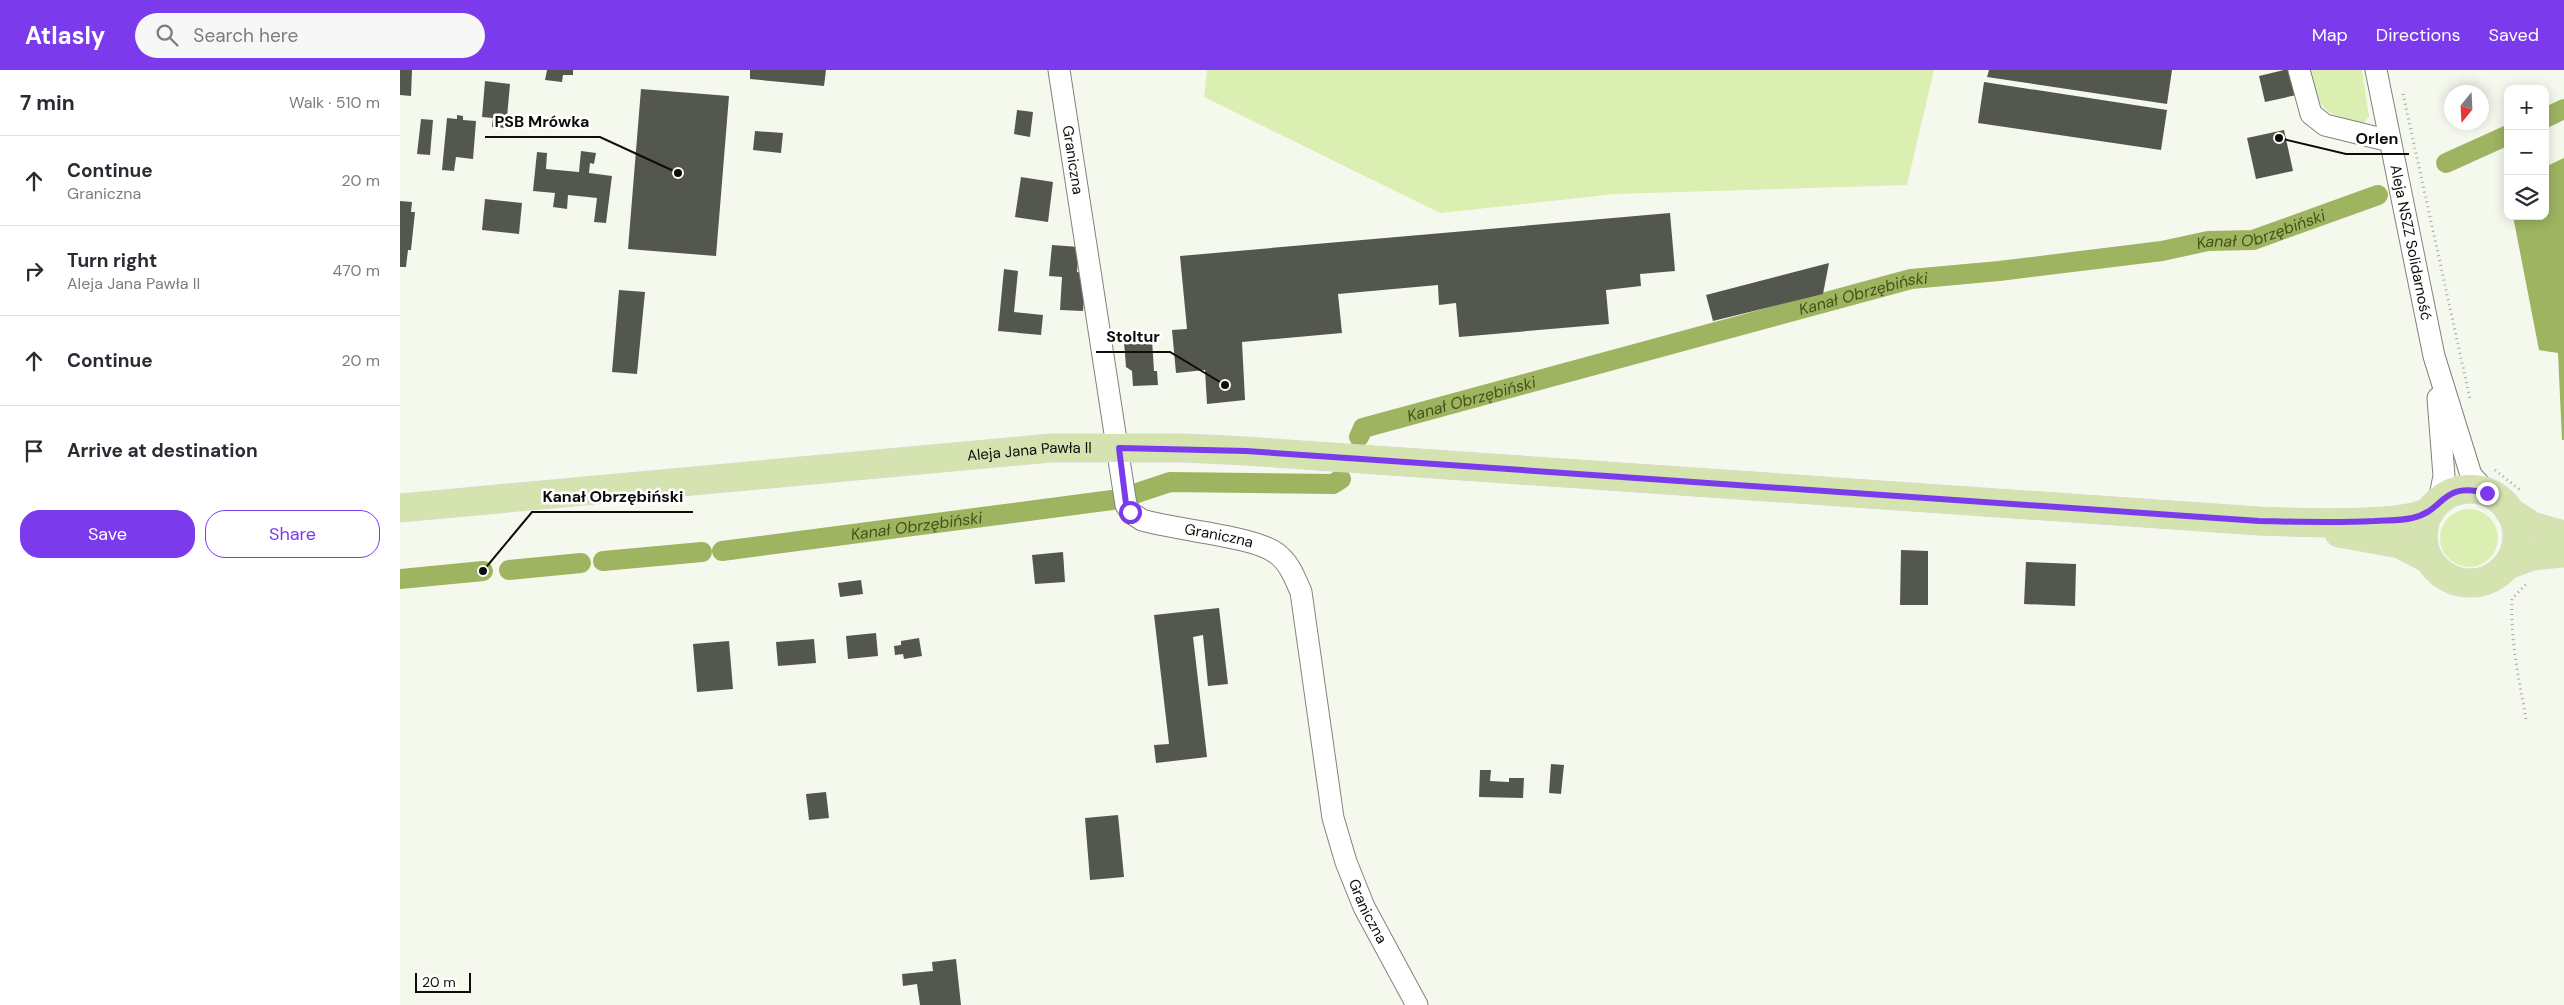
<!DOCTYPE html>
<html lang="en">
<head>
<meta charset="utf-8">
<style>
  :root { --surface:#fff; --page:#f7f7f7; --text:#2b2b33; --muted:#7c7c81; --line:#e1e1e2; --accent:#7c3aed }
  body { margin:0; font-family:"DM Sans",sans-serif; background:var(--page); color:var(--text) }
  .controls { position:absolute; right:15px; top:15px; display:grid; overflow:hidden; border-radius:10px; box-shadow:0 2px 12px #0003 }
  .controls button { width:45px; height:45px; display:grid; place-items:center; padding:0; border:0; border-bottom:1px solid var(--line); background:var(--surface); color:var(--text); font:25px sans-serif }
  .compass { position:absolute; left:2044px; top:15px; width:45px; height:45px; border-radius:50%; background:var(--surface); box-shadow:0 2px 12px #0003; rotate:198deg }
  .scale { position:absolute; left:15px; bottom:12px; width:56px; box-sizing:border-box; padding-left:5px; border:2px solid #0c0d09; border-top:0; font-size:14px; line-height:18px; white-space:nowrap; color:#0c0d09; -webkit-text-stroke:4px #fff; paint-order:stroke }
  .stop { position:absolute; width:15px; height:15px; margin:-11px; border:4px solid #7c3aed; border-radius:50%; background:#fff }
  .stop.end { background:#7c3aed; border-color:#fff; box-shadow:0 1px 5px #0008 }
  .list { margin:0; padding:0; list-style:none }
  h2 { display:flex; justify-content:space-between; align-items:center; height:65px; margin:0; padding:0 20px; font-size:21px }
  h2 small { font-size:16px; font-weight:400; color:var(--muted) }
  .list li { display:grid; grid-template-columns:32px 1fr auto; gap:15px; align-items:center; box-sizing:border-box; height:90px; padding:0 20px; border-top:1px solid var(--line) }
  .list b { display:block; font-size:19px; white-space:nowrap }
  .list p { margin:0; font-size:16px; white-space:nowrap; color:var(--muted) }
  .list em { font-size:16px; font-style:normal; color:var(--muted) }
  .actions { display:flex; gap:10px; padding:15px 20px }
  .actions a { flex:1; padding:11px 0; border:1px solid var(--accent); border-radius:20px; text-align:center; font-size:18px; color:var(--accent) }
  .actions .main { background:var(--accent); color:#fff }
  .icon { flex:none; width:28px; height:28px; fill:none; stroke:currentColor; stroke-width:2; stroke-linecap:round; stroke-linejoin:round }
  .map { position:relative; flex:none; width:2164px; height:935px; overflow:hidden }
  header { display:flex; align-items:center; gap:30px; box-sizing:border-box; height:70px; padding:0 25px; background:var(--accent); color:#fff }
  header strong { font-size:24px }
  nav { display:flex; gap:28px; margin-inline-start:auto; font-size:18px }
  .search { width:350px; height:45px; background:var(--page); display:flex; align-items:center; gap:12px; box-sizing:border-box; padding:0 18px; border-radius:28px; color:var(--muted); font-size:19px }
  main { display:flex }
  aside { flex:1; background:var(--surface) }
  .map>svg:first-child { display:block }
  .green { fill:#dcefb3 }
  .water { fill:#9eb461 }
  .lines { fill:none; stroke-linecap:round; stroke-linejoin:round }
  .canal { stroke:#9eb461; stroke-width:20 }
  .building { fill:#54574d }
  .minor-casing { stroke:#808479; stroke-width:23 }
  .major-casing { stroke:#d8d8d8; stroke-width:29 }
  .path { stroke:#a4a79e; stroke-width:3; stroke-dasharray:1 4; stroke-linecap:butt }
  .minor { stroke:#fff; stroke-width:21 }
  .major { stroke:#d4e3b0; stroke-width:28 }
  .route { stroke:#7c3aed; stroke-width:6 }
  .labels { text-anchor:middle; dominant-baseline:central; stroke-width:5; stroke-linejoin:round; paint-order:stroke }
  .street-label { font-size:15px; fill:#0c0d09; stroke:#fff }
  .water-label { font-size:16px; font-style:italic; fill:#445316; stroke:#fff }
  .leader { fill:none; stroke:#0c0d09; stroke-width:2 }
  .callout-dot { fill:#0c0d09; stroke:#fff; stroke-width:2 }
  .callout-label { font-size:16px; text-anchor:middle; font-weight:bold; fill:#0c0d09; stroke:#fff; stroke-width:5; stroke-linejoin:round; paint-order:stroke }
</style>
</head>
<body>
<header>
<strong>Atlasly</strong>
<div class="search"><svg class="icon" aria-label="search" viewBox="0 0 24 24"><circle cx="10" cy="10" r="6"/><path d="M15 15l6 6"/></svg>Search here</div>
<nav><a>Map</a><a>Directions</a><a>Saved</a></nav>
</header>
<main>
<aside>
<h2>7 min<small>Walk · 510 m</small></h2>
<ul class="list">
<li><svg class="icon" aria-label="ahead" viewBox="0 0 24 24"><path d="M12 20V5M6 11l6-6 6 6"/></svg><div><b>Continue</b><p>Graniczna</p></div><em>20 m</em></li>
<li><svg class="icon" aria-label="right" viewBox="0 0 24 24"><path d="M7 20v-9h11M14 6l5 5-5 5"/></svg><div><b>Turn right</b><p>Aleja Jana Pawła II</p></div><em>470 m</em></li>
<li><svg class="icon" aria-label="ahead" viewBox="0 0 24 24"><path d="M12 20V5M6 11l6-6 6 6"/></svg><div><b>Continue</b></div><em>20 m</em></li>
<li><svg class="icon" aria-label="arrive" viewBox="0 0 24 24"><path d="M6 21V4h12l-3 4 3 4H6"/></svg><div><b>Arrive at destination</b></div></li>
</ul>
<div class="actions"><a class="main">Save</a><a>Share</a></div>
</aside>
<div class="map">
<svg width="2164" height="935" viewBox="0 0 2164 935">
  <rect width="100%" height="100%" fill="#f5f9ed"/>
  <!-- green -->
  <g class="green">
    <path d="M807 0H1534L1507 115 1215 124 1040 143 804 27Z"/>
    <path d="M1909 0H1962L1969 47 1961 56C1921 40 1921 42 1909 0Z"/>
    <circle cx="2069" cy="468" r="29"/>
  </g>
  <!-- water -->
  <path class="water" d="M2164 88V370H2162L2158 283 2139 280 2113 146H2145V97Z"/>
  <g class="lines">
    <!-- canal -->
    <g class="canal">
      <path d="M2145 48 2164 39"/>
      <path d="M2046 93 2108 65"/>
      <path id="s1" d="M959 367 963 358 1511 209 1599 201 1762 181 1808 171 1853 170 1978 125"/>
      <path d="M737 423 770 412 933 414 941 409"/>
      <path id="s2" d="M322 481 712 430"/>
      <path d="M203 491 302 482"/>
      <path d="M109 500 181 493"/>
      <path d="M0 509 83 501"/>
    </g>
  </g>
  <!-- building -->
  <g class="building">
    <path d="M0 0H12L11 26 0 25Z"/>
    <path d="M147 0H173V5H163L162 12 145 10Z"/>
    <path d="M350 0H426L424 16 350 9Z"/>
    <path d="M1589 0H1772L1767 34 1587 7Z"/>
    <path d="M1884 0H1895L1901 24 1865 32 1859 6Z"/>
    <path d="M85 11 110 14 106 58 92 57 93 48 82 47Z"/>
    <path d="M1584 12 1767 40 1761 80 1578 53Z"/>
    <path d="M241 19 329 26 316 186 228 179Z"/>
    <path d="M617 40 633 42 630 67 614 64Z"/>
    <path d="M57 45 63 46V50L76 51 73 89 56 87 54 101 42 100 47 48 57 49Z"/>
    <path d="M21 49 33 50 30 85 17 84Z"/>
    <path d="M1884 60 1893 101 1856 109 1847 68Z"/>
    <path d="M355 61 383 63 381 83 353 80Z"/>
    <path d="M181 81 196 83 194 94 190 93 189 103 212 106 206 153 194 152 197 128 168 125 167 139 153 137 155 123 133 121 137 82 147 83 146 99 179 102Z"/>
    <path d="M621 107 653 112 648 152 615 147Z"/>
    <path d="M85 129 122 133 119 164 82 160Z"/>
    <path d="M0 131 12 132 11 142H15L11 180H8L6 197H0Z"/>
    <path d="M1270 143 1275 201 1240 204 1241 216 1206 220 1209 254 1059 267 1056 233 1039 235 1038 215 938 224 942 263 842 272 845 330 807 334 805 300 776 303 772 260 787 259 780 186Z"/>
    <path d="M652 175 679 177 677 202 686 203 683 241 660 240 662 207 649 206Z"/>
    <path d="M1429 193 1423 224 1313 251 1306 225Z"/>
    <path d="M604 199 618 201 614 242 643 245 641 265 598 261Z"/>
    <path d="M219 220 245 222 237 304 212 302Z"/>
    <path d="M752 270 754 301H757L758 315 733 316 732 301 726 297 724 272Z"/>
    <path d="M1501 480 1528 481V535H1500Z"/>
    <path d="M663 482 665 512 635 514 632 485Z"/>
    <path d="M1626 492 1676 494 1675 536 1624 534Z"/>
    <path d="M461 510 463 524 440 527 438 513Z"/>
    <path d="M819 538 828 614 808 616 803 565 793 567 807 687 756 693 754 675 769 674 754 545Z"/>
    <path d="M476 563 478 586 448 589 446 566Z"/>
    <path d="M519 568 522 586 504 589 503 584 495 585 494 576 501 575V571Z"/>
    <path d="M414 569 416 593 378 596 376 572Z"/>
    <path d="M329 571 333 619 297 622 293 574Z"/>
    <path d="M1151 694 1164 695 1161 724 1149 723Z"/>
    <path d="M1080 700H1091L1090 711 1109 712V708H1124L1123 728 1079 727Z"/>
    <path d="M426 722 429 748 409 750 406 724Z"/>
    <path d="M718 745 724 807 690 810 685 748Z"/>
    <path d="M556 889 561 935H520L517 914 503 916 502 904 533 901 532 892Z"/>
  </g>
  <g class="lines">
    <!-- minor casing -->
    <g class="minor-casing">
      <g id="minor">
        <path id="s3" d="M659 0 726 435 731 443 742 450C775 460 853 466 876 483 889 492 895 508 901 522L933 748 946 792 964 837 1017 935"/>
        <path d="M1899 0 1911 44 1925 55 1990 71"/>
        <path id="s4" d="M1976 0 2034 286 2071 405 2087 423"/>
        <path d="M2038 328 2044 406 2039 431"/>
      </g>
    </g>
    <!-- major casing -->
    <g class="major-casing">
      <g id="major">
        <circle cx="2070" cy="466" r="47"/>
        <path id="s5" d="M0 438 651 378H785L846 381 1859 451C1895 452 2002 458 2030 441"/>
        <path d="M2109 441 2132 456 2164 465"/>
        <path d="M1939 463 2000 474 2029 489"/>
        <path d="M2107 495 2132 486 2164 483"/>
      </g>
    </g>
    <!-- path -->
    <g class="path">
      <path d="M2003 24 2070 329"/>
      <path d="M2095 400 2120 420"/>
      <path d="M2126 649C2119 609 2110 570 2112 529L2128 512"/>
    </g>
    <!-- minor -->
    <use href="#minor" class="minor"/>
    <!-- major -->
    <use href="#major" class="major"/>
  </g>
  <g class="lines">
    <!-- route -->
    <path class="route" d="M730 442 726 434 719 378 846 381 1859 451C1897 452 1935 453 1974 451 1986 450 2000 451 2012 448 2046 441 2039 411 2087 423"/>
  </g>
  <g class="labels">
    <!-- street labels -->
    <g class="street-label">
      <text stroke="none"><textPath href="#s3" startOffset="91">Graniczna</textPath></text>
      <text stroke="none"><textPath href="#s4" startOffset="176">Aleja NSZZ Solidarność</textPath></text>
      <text stroke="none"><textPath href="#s5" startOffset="632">Aleja Jana Pawła II</textPath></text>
      <text stroke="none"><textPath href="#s3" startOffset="541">Graniczna</textPath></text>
      <text stroke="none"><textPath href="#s3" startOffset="976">Graniczna</textPath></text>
    </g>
    <!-- water labels -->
    <g class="water-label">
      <text stroke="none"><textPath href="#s1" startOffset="932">Kanał Obrzębiński</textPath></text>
      <text stroke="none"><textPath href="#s1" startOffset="528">Kanał Obrzębiński</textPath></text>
      <text stroke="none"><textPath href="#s1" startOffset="122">Kanał Obrzębiński</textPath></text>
      <text stroke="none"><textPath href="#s2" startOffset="196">Kanał Obrzębiński</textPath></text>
    </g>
  </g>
  <!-- callouts -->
  <path class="leader" d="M278 103L200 67H85M1879 68L1946 84H2009M825 315L770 282H696M83 501L132 442H293"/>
  <g class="callout-dot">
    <circle cx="278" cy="103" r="5"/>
    <circle cx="1879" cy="68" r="5"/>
    <circle cx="825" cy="315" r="5"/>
    <circle cx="83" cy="501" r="5"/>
  </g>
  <g class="callout-label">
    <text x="142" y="57">PSB Mrówka</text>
    <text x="1977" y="74">Orlen</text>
    <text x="733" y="272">Stoltur</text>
    <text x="213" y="432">Kanał Obrzębiński</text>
  </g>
</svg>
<div class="controls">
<button>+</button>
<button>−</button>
<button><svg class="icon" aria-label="layers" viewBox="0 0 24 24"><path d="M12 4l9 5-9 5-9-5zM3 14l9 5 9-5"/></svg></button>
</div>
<svg class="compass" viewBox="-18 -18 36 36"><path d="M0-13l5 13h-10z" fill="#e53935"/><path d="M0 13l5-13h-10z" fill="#7c7c81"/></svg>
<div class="scale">20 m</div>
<div class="stop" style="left:730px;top:442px"></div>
<div class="stop end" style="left:2087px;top:423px"></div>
</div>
</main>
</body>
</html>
